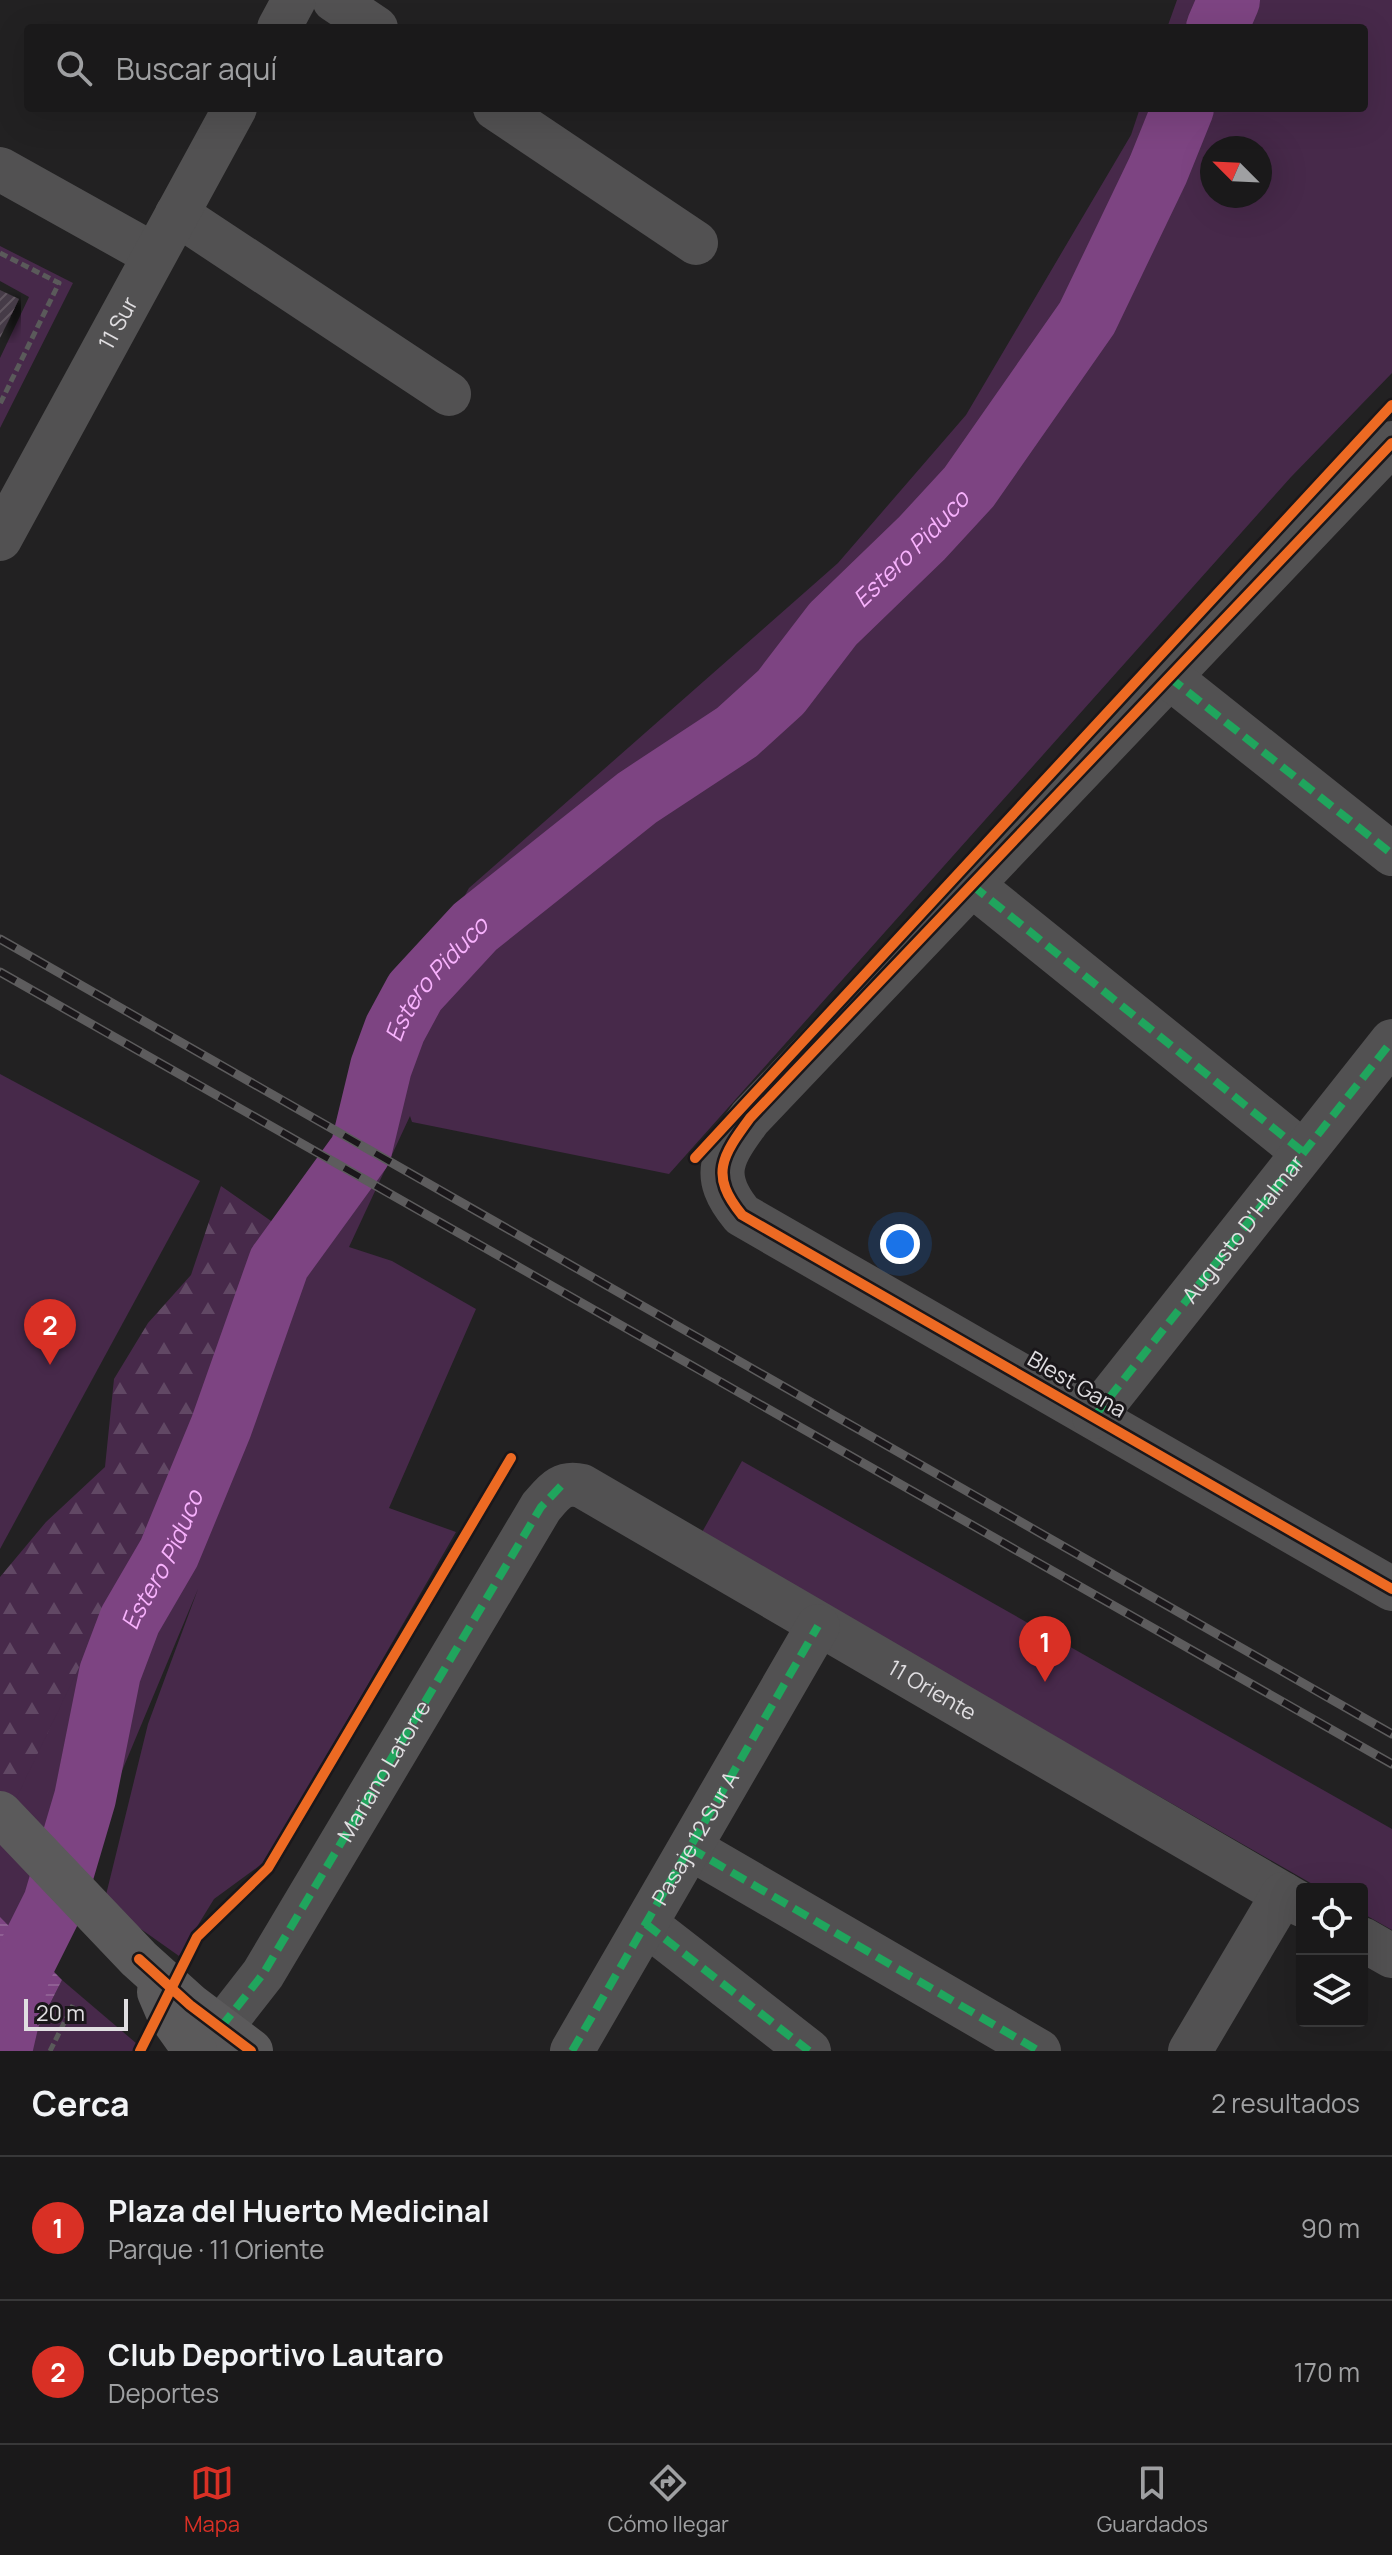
<!DOCTYPE html>
<html lang="es">
<head>
<meta charset="utf-8">
<style>
  :root { --surface:#1a191a; --page:#272627; --text:#f1f3f6; --muted:#9fa0a2; --line:#383839; --accent:#d93025 }
  body { margin:0; font-family:Manrope,sans-serif; background:var(--page); color:var(--text) }
  .controls { position:absolute; right:24px; bottom:24px; display:grid; overflow:hidden; border-radius:8px; box-shadow:0 8px 32px #0002 }
  .controls button { width:72px; height:72px; display:grid; place-items:center; padding:0; border:0; border-bottom:2px solid var(--line); background:var(--surface); color:var(--text); font:40px sans-serif }
  .compass { position:absolute; left:1200px; top:136px; width:72px; height:72px; border-radius:50%; background:var(--surface); box-shadow:0 8px 32px #0002; rotate:294deg }
  .scale { position:absolute; left:24px; bottom:20px; width:104px; box-sizing:border-box; padding-left:8px; border:4px solid #e0dee1; border-top:0; font-size:22px; line-height:28px; white-space:nowrap; color:#e0dee1; -webkit-text-stroke:6px #1a171a; paint-order:stroke }
  .you { position:absolute; left:900px; top:1244px; width:28px; height:28px; margin:-20px; border:6px solid #fff; border-radius:50%; background:#1a73e8; box-shadow:0 0 0 12px #1a73e833 }
  .badge { display:grid; place-items:center; width:52px; height:52px; border-radius:50%; background:var(--accent); color:#fff; font-size:26px; font-weight:700 }
  .pin { position:absolute; translate:-50% -66px; filter:drop-shadow(0 2px 4px #0008) }
  .pin::after { content:''; position:absolute; top:42px; width:28px; height:24px; background:inherit; clip-path:polygon(0 0,100% 0,50% 100%) }
  .list { margin:0; padding:0; list-style:none }
  h2 { display:flex; justify-content:space-between; align-items:center; height:104px; margin:0; padding:0 32px; font-size:34px }
  h2 small { font-size:26px; font-weight:400; color:var(--muted) }
  .list li { display:grid; grid-template-columns:52px 1fr auto; gap:24px; align-items:center; box-sizing:border-box; height:144px; padding:0 32px; border-top:2px solid var(--line) }
  .list b { display:block; font-size:30px; white-space:nowrap }
  .list p { margin:0; font-size:26px; white-space:nowrap; color:var(--muted) }
  .list em { font-size:26px; font-style:normal; color:var(--muted) }
  .icon { flex:none; width:44px; height:44px; fill:none; stroke:currentColor; stroke-width:2; stroke-linecap:round; stroke-linejoin:round }
  .map { position:relative; flex:none; width:1392px; height:2051px; overflow:hidden }
  .search { position:absolute; background:var(--surface); box-shadow:0 8px 32px #0002; left:24px; right:24px; top:24px; height:88px; display:flex; align-items:center; gap:20px; box-sizing:border-box; padding:0 28px; border-radius:8px; color:var(--muted); font-size:30px }
  .sheet { height:392px; background:var(--surface) }
  nav { display:flex; justify-content:space-around; align-items:center; box-sizing:border-box; height:112px; border-top:2px solid var(--line); background:var(--surface); font-size:22px; color:var(--muted) }
  nav a { display:grid; justify-items:center; gap:4px }
  nav .on { color:var(--accent) }
  .map>svg:first-child { display:block }
  .forest { fill:url(#forest-firs) }
  .green { fill:#47294a; fill-rule:evenodd }
  .water { fill:url(#water-rules) }
  .lines { fill:none; stroke-linecap:round; stroke-linejoin:round }
  .river { stroke:#7d4482; stroke-width:62 }
  .building { fill:url(#building-hatch); filter:url(#shadow) }
  .path { stroke:#5a5a5a; stroke-width:5; stroke-dasharray:8 4; stroke-linecap:butt }
  .minor { stroke:#525152; stroke-width:44 }
  .major { stroke:#5b5a5b; stroke-width:44 }
  .rail-casing { stroke:#5d5c5d; stroke-width:9 }
  .rail { stroke:#1a171a; stroke-width:6; stroke-dasharray:18; stroke-linecap:butt }
  .quiet { stroke:#20a55d; stroke-width:8; stroke-dasharray:16 8; stroke-linecap:butt }
  .cycleway-casing { stroke:#1a171a; stroke-width:15 }
  .cycleway { stroke:#ed6a23; stroke-width:10 }
  .labels { text-anchor:middle; dominant-baseline:central; stroke-width:6; stroke-linejoin:round; paint-order:stroke }
  .street-label { font-size:22px; fill:#e0dee1; stroke:#1a171a }
  .water-label { font-size:24px; font-style:italic; fill:#f8b2fd; stroke:#1a171a }
</style>
</head>
<body>
<div class="map">
<svg width="1392" height="2051" viewBox="0 0 1392 2051">
  <defs>
    <pattern id="forest-firs" width="22" height="20" patternUnits="userSpaceOnUse" patternTransform="scale(2)"><rect width="22" height="20" fill="#47294a"/><path d="M5 1l3.5 6h-7zM16 11l3.5 6h-7z" fill="#614864"/></pattern>
    <pattern id="water-rules" width="6" height="5" patternUnits="userSpaceOnUse" patternTransform="scale(2)"><rect width="6" height="5" fill="#7d4482"/><path d="M0 2.5h6" fill="none" stroke="#8f5f93"/></pattern>
    <pattern id="building-hatch" width="6" height="6" patternUnits="userSpaceOnUse" patternTransform="scale(2)"><rect width="6" height="6" fill="#453a46"/><path d="M-1 1l2-2M0 6l6-6M5 7l2-2" fill="none" stroke="#605660"/></pattern>
    <filter id="shadow"><feDropShadow dx="9" dy="5" stdDeviation="4" flood-color="#0009"/></filter>
  </defs>
  <rect width="100%" height="100%" fill="#222122"/>
  <!-- forest -->
  <path class="forest" d="M221 1186 281 1228 261 1244 222 1389 0 1859V1577L46 1522 105 1467 114 1379 148 1323 191 1275Z"/>
  <!-- green -->
  <g class="green">
    <path d="M1177 0H1392V373L1291 477 669 1174 412 1122 410 1116 349 1247 392 1261 476 1309 389 1508 456 1532 266 1861 214 1899 179 1956 104 1903 148 1724 198 1589 33 1984 0 2051V1832L268 1274 399 1012 469 888 838 563 966 415 1131 135 1140 108H1364V28H1167ZM1212 148H1260V196H1212Z"/>
    <path d="M0 246 73 283 0 428V358L29 297 0 281Z"/>
    <path d="M0 1074 200 1181 0 1549Z"/>
    <path d="M742 1461 1392 1829V1930L1362 1913V1889H1321L701 1534Z"/>
    <path d="M62 1980 143 2049 144 2051H26Z"/>
  </g>
  <!-- water -->
  <path class="water" d="M0 1917 62 1980 26 2051H0Z"/>
  <g class="lines">
    <!-- river -->
    <g class="river">
      <path d="M1217 28 1229 0"/>
      <path id="s1" d="M1 2051 19 1973 54 1903 85 1798 110 1673 130 1620 169 1553 221 1427 279 1263 361 1150 381 1067 395 1029 415 992 475 927 637 798 737 732 781 692 833 624 922 538 969 487 1087 318 1158 170 1183 108"/>
    </g>
  </g>
  <!-- building -->
  <path class="building" d="M0 290 19 299 0 338Z"/>
  <g class="lines">
    <!-- path -->
    <g class="path">
      <path d="M0 253 59 283 0 404"/>
      <path d="M50 2051 73 2005"/>
    </g>
    <!-- minor -->
    <g class="minor">
      <path d="M334 0 376 28"/>
      <path d="M279 28 294 0"/>
      <path d="M495 108 696 243"/>
      <path d="M0 169 154 255"/>
      <path d="M177 214 449 394"/>
      <path d="M1392 443 750 1118C722 1156 709 1175 742 1215L1392 1589"/>
      <path id="s2" d="M0 539 235 108"/>
      <path d="M1169 677 1392 854"/>
      <path d="M972 885 1303 1152"/>
      <path id="s3" d="M1094 1417 1392 1041"/>
      <path d="M690 1848 1039 2051"/>
      <path d="M646 1924 809 2051"/>
      <path d="M1362 1939 1392 1956"/>
      <path id="s4" d="M203 2051 263 1974 541 1507C554 1492 561 1481 582 1486L1302 1905"/>
      <path id="s5" d="M572 2051 818 1626"/>
      <path d="M1190 2051 1283 1894"/>
    </g>
    <!-- major -->
    <g class="major">
      <path d="M0 1813 139 1959 190 2005 251 2051"/>
      <path d="M159 1992 168 2013 195 2051"/>
    </g>
    <!-- rail casing -->
    <g class="rail-casing">
      <g id="rail">
        <path d="M0 939 1392 1734"/>
        <path d="M0 972 1392 1764"/>
      </g>
    </g>
    <!-- rail -->
    <use href="#rail" class="rail"/>
    <!-- quiet -->
    <g class="quiet">
      <path d="M1169 677 1392 854"/>
      <path d="M972 885 1303 1152"/>
      <path d="M1094 1417 1392 1041"/>
      <path d="M690 1848 1039 2051"/>
      <path d="M646 1924 809 2051"/>
      <path id="s6" d="M221 2027 263 1974 541 1507 561 1486"/>
      <path d="M572 2051 818 1626"/>
    </g>
    <!-- cycleway casing -->
    <g class="cycleway-casing">
      <g id="cycleway">
        <path d="M1392 443 750 1118C722 1156 709 1175 742 1215L1392 1589"/>
        <path d="M695 1158 1392 405"/>
        <path d="M139 1959 190 2005 251 2051"/>
        <path d="M140 2051 197 1937 268 1868 511 1458"/>
      </g>
    </g>
    <!-- cycleway -->
    <use href="#cycleway" class="cycleway"/>
  </g>
  <g class="labels">
    <!-- street labels -->
    <g class="street-label">
      <text stroke="none"><textPath href="#s2" startOffset="246">11 Sur</textPath></text>
      <text stroke="none"><textPath href="#s3" startOffset="240">Augusto D'Halmar</textPath></text>
      <text transform="translate(1077 1384) rotate(30)">Blest Gana</text>
      <text stroke="none"><textPath href="#s4" startOffset="1096">11 Oriente</textPath></text>
      <text stroke="none"><textPath href="#s6" startOffset="304">Mariano Latorre</textPath></text>
      <text stroke="none"><textPath href="#s5" startOffset="246">Pasaje 12 Sur A</textPath></text>
    </g>
    <!-- water labels -->
    <g class="water-label">
      <text stroke="none"><textPath href="#s1" startOffset="1816">Estero Piduco</textPath></text>
      <text stroke="none"><textPath href="#s1" startOffset="1170">Estero Piduco</textPath></text>
      <text stroke="none"><textPath href="#s1" startOffset="520">Estero Piduco</textPath></text>
    </g>
  </g>
</svg>
<div class="controls">
<button><svg class="icon" aria-label="locate" viewBox="0 0 24 24"><circle cx="12" cy="12" r="6"/><path d="M12 2v4M12 18v4M2 12h4M18 12h4"/></svg></button>
<button><svg class="icon" aria-label="layers" viewBox="0 0 24 24"><path d="M12 4l9 5-9 5-9-5zM3 14l9 5 9-5"/></svg></button>
</div>
<svg class="compass" viewBox="-18 -18 36 36"><path d="M0-13l5 13h-10z" fill="#e53935"/><path d="M0 13l5-13h-10z" fill="#9fa0a2"/></svg>
<div class="scale">20 m</div>
<div class="you"></div>
<div class="pin badge" style="left:1045px;top:1682px">1</div>
<div class="pin badge" style="left:50px;top:1365px">2</div>
<div class="search"><svg class="icon" aria-label="search" viewBox="0 0 24 24"><circle cx="10" cy="10" r="6"/><path d="M15 15l6 6"/></svg>Buscar aquí</div>
</div>
<section class="sheet">
<h2>Cerca<small>2 resultados</small></h2>
<ul class="list">
<li><span class="badge">1</span><div><b>Plaza del Huerto Medicinal</b><p>Parque · 11 Oriente</p></div><em>90 m</em></li>
<li><span class="badge">2</span><div><b>Club Deportivo Lautaro</b><p>Deportes</p></div><em>170 m</em></li>
</ul>
</section>
<nav>
<a class="on"><svg class="icon" aria-label="map" viewBox="0 0 24 24"><path d="M3 6l6-2 6 2 6-2v14l-6 2-6-2-6 2zM9 4v14M15 6v14"/></svg>Mapa</a>
<a><svg class="icon" aria-label="directions" viewBox="0 0 24 24"><path d="M12 3l9 9-9 9-9-9zM9 14v-3h6M13 9l2 2-2 2"/></svg>Cómo llegar</a>
<a><svg class="icon" aria-label="saved" viewBox="0 0 24 24"><path d="M7 4h10v16l-5-4-5 4z"/></svg>Guardados</a>
</nav>
</body>
</html>
